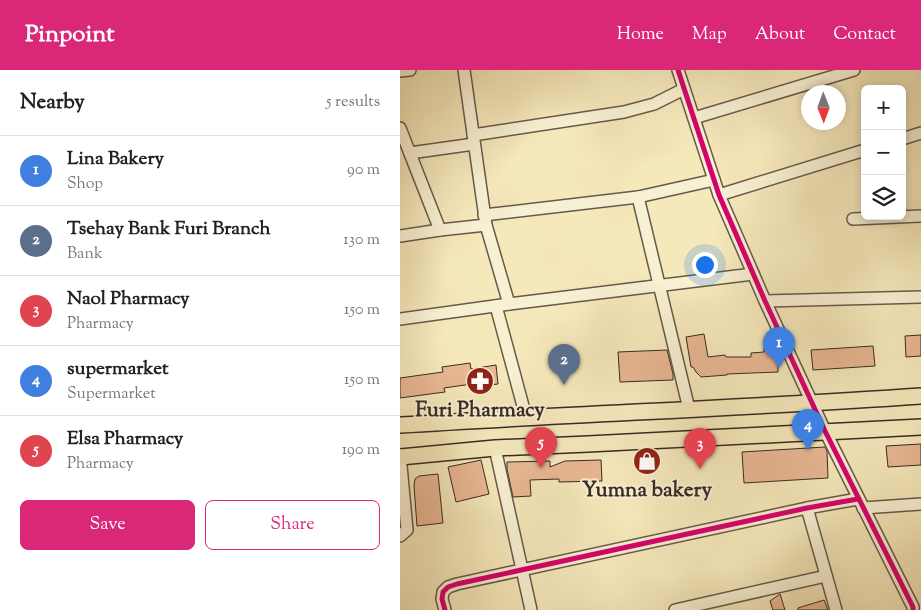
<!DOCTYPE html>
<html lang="en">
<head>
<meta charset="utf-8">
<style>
  :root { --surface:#fff; --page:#f6f6f6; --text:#222; --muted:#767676; --line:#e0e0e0; --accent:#db2777 }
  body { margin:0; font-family:"Sorts Mill Goudy",serif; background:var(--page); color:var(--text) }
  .controls { position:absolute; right:15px; top:15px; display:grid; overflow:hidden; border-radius:8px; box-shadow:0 2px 8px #0003 }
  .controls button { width:45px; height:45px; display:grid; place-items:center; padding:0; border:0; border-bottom:1px solid var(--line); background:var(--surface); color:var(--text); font:25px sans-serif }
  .compass { position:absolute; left:401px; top:15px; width:45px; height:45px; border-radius:50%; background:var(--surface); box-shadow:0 2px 8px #0003; rotate:179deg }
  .you { position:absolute; left:304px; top:194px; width:18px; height:18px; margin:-12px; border:4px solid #fff; border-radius:50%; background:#1a73e8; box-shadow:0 0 0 8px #1a73e833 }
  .badge { display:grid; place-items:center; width:32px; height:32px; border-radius:50%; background:var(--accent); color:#fff; font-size:16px; font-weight:700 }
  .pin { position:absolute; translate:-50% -41px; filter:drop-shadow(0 1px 2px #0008) }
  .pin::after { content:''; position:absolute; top:26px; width:18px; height:15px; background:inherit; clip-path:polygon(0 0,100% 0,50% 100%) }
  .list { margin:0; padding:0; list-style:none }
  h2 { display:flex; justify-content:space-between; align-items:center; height:65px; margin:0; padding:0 20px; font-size:21px }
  h2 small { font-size:16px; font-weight:400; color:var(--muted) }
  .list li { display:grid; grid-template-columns:32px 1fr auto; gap:15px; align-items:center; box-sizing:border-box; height:70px; padding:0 20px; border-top:1px solid var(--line) }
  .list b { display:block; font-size:19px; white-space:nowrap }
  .list p { margin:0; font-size:16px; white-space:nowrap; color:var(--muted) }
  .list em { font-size:16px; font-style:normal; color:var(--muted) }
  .actions { display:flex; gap:10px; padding:15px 20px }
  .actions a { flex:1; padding:11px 0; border:1px solid var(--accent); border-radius:8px; text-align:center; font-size:18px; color:var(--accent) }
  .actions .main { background:var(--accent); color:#fff }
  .icon { flex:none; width:28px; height:28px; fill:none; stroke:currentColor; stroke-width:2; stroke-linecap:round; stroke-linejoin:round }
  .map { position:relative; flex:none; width:521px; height:540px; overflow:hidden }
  header { display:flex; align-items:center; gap:30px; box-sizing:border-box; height:70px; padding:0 25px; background:var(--accent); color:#fff }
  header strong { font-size:24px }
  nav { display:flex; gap:28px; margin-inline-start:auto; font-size:18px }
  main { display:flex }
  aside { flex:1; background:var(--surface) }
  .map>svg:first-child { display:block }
  .building { fill:#e8b793; stroke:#372b24 }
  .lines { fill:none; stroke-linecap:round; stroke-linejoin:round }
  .minor-casing { stroke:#665a4a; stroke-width:14 }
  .major-casing { stroke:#372b24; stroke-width:18 }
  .minor { stroke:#f8f0d3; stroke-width:11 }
  .major { stroke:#f5e8bb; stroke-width:15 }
  .cycleway-casing { stroke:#f8f0d3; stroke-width:8 }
  .cycleway { stroke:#d6006c; stroke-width:5 }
  .labels { text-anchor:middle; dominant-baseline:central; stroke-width:4; stroke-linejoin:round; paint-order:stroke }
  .poi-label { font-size:21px; font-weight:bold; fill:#372b24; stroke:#f8f0d3 }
</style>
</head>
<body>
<header>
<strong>Pinpoint</strong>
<nav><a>Home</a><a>Map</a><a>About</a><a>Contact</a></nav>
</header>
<main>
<aside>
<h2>Nearby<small>5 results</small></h2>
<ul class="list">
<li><span class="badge" style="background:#3f7fe0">1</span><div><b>Lina Bakery</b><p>Shop</p></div><em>90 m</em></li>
<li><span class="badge" style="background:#5c6f8a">2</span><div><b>Tsehay Bank Furi Branch</b><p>Bank</p></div><em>130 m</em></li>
<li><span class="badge" style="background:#e0444e">3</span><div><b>Naol Pharmacy</b><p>Pharmacy</p></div><em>150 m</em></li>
<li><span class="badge" style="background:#3f7fe0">4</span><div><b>supermarket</b><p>Supermarket</p></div><em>150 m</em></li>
<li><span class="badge" style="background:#e0444e">5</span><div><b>Elsa Pharmacy</b><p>Pharmacy</p></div><em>190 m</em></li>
</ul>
<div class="actions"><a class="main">Save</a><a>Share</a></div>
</aside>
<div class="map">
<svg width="521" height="540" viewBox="0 0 521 540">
  <rect width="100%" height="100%" fill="#f5e8bb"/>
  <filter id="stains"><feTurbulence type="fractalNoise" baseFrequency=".004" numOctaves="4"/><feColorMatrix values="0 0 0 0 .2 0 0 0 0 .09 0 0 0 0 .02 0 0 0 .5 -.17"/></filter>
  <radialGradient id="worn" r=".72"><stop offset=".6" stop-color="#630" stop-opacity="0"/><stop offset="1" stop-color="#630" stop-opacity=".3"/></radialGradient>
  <!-- building -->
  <g class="building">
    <path d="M304 264 308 287 325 285 326 287H351V283L364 282V278H378V302L327 304V305L301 307 296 302 293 297H291L286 267Z"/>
    <path d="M521 265V286L506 287 505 266Z"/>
    <path d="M473 276 475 296 413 300 411 280Z"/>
    <path d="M267 280 273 304V310L220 312 218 282Z"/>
    <path d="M70 293 71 299 96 295 98 314 73 317 72 314 44 318 45 322 0 328V308L43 302 42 297Z"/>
    <path d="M521 374V395L488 397 486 376Z"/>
    <path d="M425 377 427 381 428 408 344 413 342 382Z"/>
    <path d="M81 390 89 424 56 432 48 397Z"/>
    <path d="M201 390 202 411 159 412V409L130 410 131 426 113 427 107 399V392L150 391V397L165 391Z"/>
    <path d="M38 404 43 453 17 456 14 416 15 409 19 406Z"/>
    <path d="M380 524 385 540H373L370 531Z"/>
    <path d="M424 530 428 540H398V538Z"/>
  </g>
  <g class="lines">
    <!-- minor casing -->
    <g class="minor-casing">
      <g id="minor">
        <path d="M64 0 86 155 109 234"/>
        <path d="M278 0 319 125 365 231 425 361 513 537V540"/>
        <path d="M0 1 10 0"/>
        <path d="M294 48 454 0"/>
        <path d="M0 58 40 160 0 166"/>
        <path d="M73 65 224 42 254 34 284 19"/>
        <path d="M502 69 521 63"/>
        <path d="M10 83 74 74"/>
        <path d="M319 125 465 80"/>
        <path d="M238 127 289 339"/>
        <path d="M84 145 238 127 314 110"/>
        <path d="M453 149 521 146"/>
        <path d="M40 160 86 155"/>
        <path d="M365 231 521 227"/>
        <path d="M96 236 126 347"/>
        <path d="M0 249 109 234 353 204"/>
        <path d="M95 378 131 540"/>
        <path d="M0 385 7 460 0 466"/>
        <path d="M407 438 436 540"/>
        <path d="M463 438 521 434"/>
        <path d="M45 540 42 529 43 522 48 517 57 514 407 438 458 429"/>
        <path d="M275 540 426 506"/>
      </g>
    </g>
    <!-- major casing -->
    <g class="major-casing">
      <g id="major">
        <path d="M0 355C174 344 347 338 521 326"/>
        <path d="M0 387 95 378 188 374 521 357"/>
      </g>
    </g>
    <!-- minor -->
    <use href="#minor" class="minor"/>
    <!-- major -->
    <use href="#major" class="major"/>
    <!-- cycleway casing -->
    <g class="cycleway-casing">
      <g id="cycleway">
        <path d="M278 0 319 125 365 231 425 361 513 537V540"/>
        <path d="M45 540 42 529 43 522 48 517 57 514 407 438 458 429"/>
      </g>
    </g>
    <!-- cycleway -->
    <use href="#cycleway" class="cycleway"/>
  </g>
  <!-- icons -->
  <defs>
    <g id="pharmacy-disc" transform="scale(1.4375)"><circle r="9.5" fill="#8f2418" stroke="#f8f0d3"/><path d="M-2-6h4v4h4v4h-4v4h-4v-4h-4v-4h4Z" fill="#fff"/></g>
    <g id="shop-disc" transform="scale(1.4375)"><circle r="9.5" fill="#8f2418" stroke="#f8f0d3"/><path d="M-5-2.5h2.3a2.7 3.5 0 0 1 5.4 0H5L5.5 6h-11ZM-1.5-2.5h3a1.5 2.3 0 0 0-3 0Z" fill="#fff"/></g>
  </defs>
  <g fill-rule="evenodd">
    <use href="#pharmacy-disc" x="80" y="311"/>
    <use href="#shop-disc" x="247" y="391"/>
  </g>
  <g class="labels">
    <!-- poi labels -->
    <g class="poi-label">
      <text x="80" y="341">Furi Pharmacy</text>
      <text x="247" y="421">Yumna bakery</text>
    </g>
  </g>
  <rect width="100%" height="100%" filter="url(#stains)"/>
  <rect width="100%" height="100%" fill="url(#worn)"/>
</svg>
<div class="controls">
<button>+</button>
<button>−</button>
<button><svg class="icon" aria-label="layers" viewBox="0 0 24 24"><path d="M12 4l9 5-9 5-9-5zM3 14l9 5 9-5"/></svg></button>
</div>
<svg class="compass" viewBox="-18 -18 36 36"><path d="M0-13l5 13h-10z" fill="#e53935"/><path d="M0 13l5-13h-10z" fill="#767676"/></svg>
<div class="you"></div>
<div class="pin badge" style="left:379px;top:298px;background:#3f7fe0">1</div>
<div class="pin badge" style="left:164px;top:315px;background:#5c6f8a">2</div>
<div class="pin badge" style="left:300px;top:399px;background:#e0444e">3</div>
<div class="pin badge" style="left:408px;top:380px;background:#3f7fe0">4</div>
<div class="pin badge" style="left:141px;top:398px;background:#e0444e">5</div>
</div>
</main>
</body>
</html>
